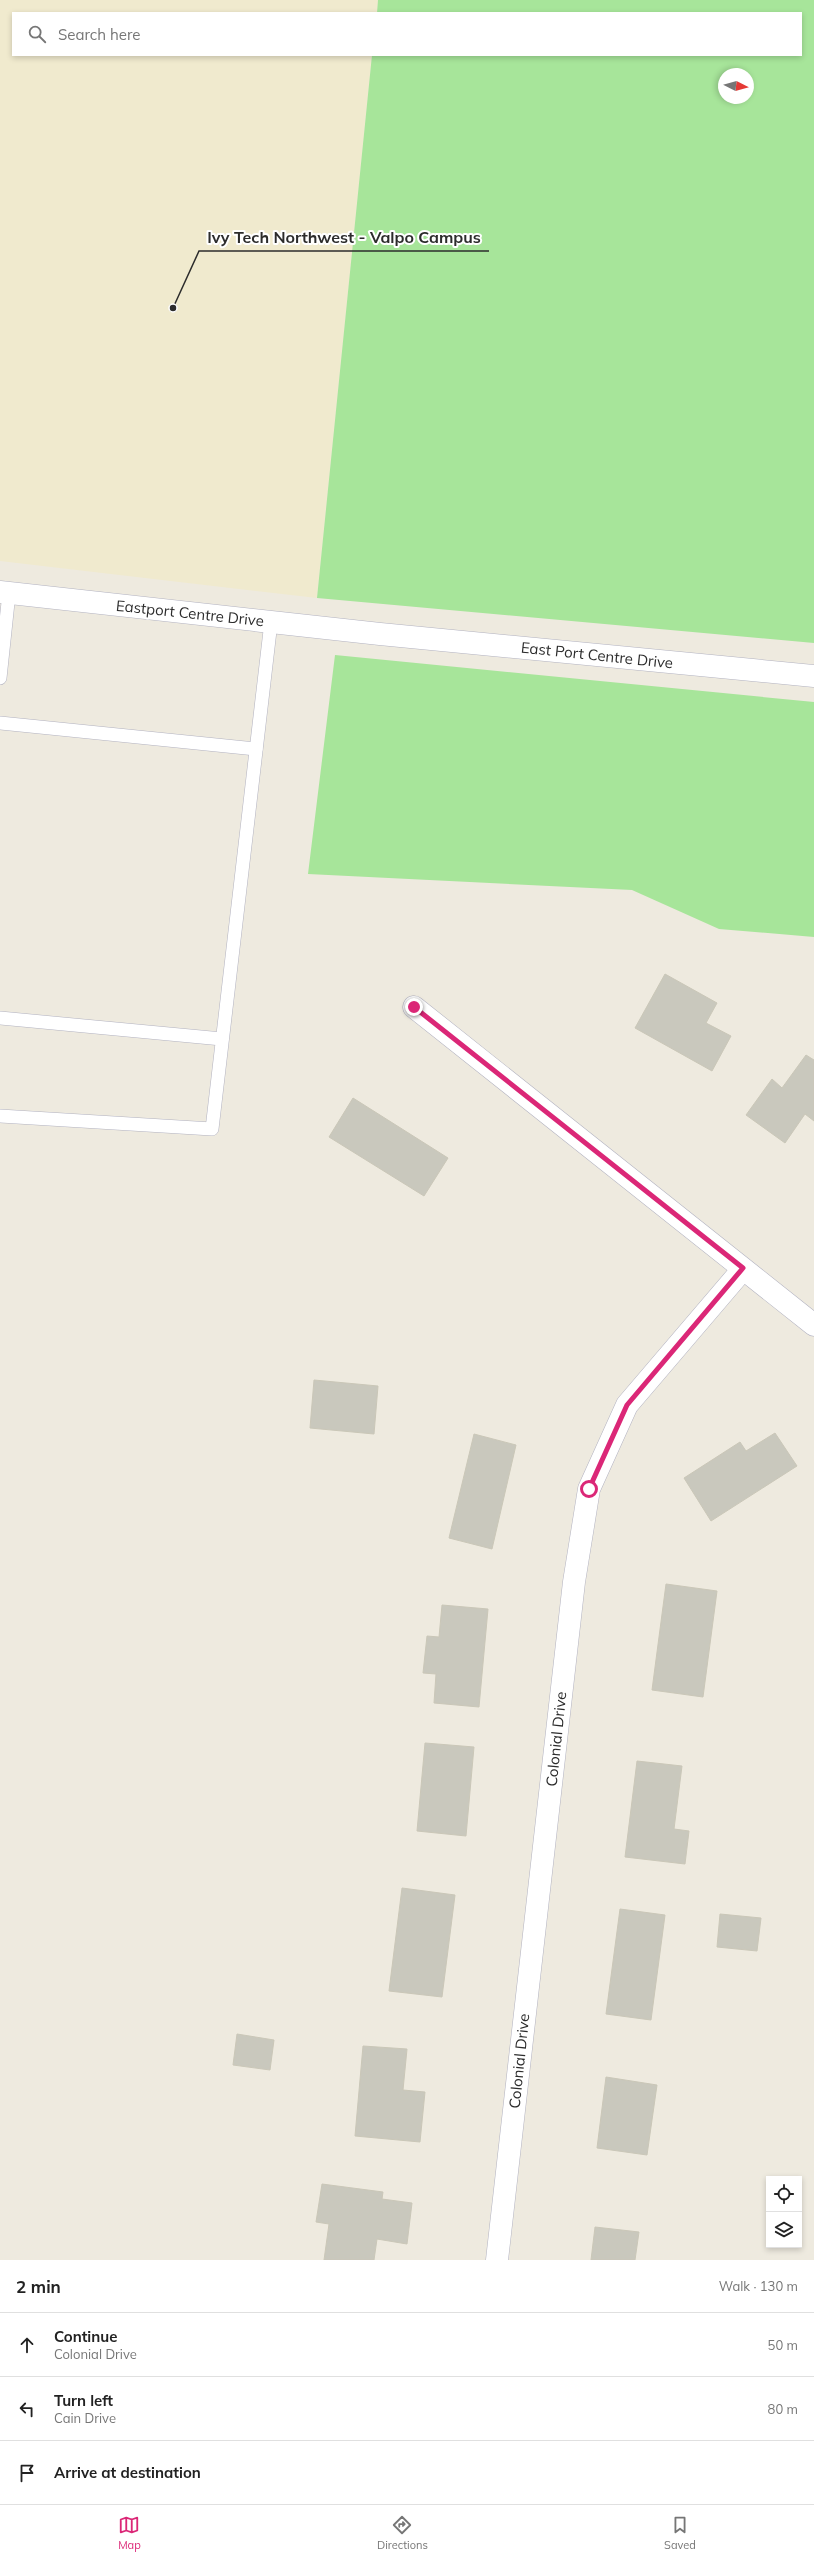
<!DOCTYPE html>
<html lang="en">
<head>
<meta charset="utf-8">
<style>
  :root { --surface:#fff; --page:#f2f2f2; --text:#222; --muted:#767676; --line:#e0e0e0; --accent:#db2777 }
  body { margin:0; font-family:Mulish,sans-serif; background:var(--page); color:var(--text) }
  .controls { position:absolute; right:12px; bottom:12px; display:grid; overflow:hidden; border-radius:0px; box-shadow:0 2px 6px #0003 }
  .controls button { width:36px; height:36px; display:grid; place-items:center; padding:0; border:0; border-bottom:1px solid var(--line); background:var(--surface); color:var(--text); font:20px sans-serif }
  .compass { position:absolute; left:718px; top:68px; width:36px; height:36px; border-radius:50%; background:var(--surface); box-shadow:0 2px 6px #0003; rotate:96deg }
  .stop { position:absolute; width:12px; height:12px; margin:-9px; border:3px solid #db2777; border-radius:50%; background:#fff }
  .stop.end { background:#db2777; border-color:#fff; box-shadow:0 1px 4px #0008 }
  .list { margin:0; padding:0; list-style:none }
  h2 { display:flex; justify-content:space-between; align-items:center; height:52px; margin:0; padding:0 16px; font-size:17px }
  h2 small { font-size:13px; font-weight:400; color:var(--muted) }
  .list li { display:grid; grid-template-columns:26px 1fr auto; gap:12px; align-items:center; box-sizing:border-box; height:64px; padding:0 16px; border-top:1px solid var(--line) }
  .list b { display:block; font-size:15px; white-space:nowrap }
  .list p { margin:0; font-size:13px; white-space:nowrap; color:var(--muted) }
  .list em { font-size:13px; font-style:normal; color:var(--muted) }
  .icon { flex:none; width:22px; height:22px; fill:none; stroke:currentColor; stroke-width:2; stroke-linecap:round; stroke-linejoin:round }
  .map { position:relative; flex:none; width:814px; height:2260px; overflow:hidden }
  .search { position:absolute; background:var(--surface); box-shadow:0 2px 6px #0003; left:12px; right:12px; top:12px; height:44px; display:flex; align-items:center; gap:10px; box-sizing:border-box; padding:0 14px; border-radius:0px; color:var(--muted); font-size:15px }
  .sheet { height:244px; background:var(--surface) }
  nav { display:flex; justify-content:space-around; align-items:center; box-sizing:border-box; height:56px; border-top:1px solid var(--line); background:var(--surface); font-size:11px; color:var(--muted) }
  nav a { display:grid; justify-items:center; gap:2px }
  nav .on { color:var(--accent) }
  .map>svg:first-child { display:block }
  .education { fill:#f0eace }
  .green { fill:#a7e59a; fill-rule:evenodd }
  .building { fill:#c9c8bd; stroke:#cac7b8 }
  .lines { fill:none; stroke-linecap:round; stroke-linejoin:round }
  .service-casing { stroke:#b2b2c0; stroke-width:14 }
  .minor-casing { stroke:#b2b2c0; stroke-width:23 }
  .service { stroke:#fff; stroke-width:13 }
  .minor { stroke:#fff; stroke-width:22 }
  .route { stroke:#db2777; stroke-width:5 }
  .labels { text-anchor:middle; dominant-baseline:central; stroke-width:4; stroke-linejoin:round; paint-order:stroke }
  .street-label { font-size:15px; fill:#2c2c2c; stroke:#fff }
  .leader { fill:none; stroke:#2c2c2c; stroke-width:1.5 }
  .callout-dot { fill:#2c2c2c; stroke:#fff; stroke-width:1.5 }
  .callout-label { font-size:16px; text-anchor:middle; font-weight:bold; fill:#2c2c2c; stroke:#fff; stroke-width:4; stroke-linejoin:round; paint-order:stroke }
</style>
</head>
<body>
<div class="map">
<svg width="814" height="2260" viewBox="0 0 814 2260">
  <rect width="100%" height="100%" fill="#eeeadf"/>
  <!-- education -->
  <path class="education" d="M0 0H378L377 13H13V55H372L317 598 0 561Z"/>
  <!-- green -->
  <g class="green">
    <path d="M378 0H814V643L317 598 372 55H801V13H377ZM724 74H748V98H724Z"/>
    <path d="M335 655 814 702V937L719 929 632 890 308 874Z"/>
  </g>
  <!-- building -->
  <g class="building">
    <path d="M665 974 717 1003 706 1023 731 1036 712 1071 635 1028Z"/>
    <path d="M806 1055 814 1060V1121L805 1114 785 1143 746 1115 772 1079 782 1088Z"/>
    <path d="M353 1098 448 1158 424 1196 329 1137Z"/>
    <path d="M314 1380 378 1386 374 1434 310 1428Z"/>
    <path d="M775 1433 797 1466 711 1521 684 1478 740 1442 746 1451Z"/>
    <path d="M474 1434 516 1445 492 1549 449 1538Z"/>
    <path d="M666 1584 717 1591 703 1697 652 1690Z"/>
    <path d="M442 1605 488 1609 479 1707 434 1703 436 1674 423 1673 427 1636 439 1637Z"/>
    <path d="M425 1743 474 1747 466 1836 417 1831Z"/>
    <path d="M637 1761 682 1766 674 1829 689 1831 685 1864 625 1857Z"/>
    <path d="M402 1888 455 1895 442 1997 389 1991Z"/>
    <path d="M620 1909 665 1915 651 2020 606 2014Z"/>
    <path d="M720 1914 761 1918 757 1951 717 1947Z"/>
    <path d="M237 2034 274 2040 270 2070 233 2065Z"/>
    <path d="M363 2046 407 2049 403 2090 425 2092 420 2142 355 2136Z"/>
    <path d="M606 2077 657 2085 647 2155 597 2148Z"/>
    <path d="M322 2184 383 2192 382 2199 412 2203 407 2244 377 2239 374 2260H324L329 2224 316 2222Z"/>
    <path d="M595 2227 639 2232 635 2260H591Z"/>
  </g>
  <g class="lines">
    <!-- service casing -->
    <g class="service-casing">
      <g id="service">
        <path d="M0 678 9 593"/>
        <path d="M0 723 256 749"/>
        <path d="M0 1018 222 1039"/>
        <path d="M0 1116 212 1129 271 622"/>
      </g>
    </g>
    <!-- minor casing -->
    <g class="minor-casing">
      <g id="minor">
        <path d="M0 592 380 634 814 676"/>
        <path d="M414 1007 814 1325"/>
        <path d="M497 2260 574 1582 589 1489 627 1405 743 1269"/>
      </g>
    </g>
    <!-- service -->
    <use href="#service" class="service"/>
    <!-- minor -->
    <use href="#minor" class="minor"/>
  </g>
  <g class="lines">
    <!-- route -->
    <path class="route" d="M414 1007 743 1268 627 1405 589 1489"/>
  </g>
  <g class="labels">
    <!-- street labels -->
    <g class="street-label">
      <text transform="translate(190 613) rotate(6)">Eastport Centre Drive</text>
      <text transform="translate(597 655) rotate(6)">East Port Centre Drive</text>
      <text transform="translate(556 1739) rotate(-84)">Colonial Drive</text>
      <text transform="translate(519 2061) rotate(-84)">Colonial Drive</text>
    </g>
  </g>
  <!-- callouts -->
  <path class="leader" d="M173 308L199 251H489"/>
  <circle class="callout-dot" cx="173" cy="308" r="4"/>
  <g class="callout-label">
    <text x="344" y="243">Ivy Tech Northwest - Valpo Campus</text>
  </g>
</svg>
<div class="controls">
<button><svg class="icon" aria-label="locate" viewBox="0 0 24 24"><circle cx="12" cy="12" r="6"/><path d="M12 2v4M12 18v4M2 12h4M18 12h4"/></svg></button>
<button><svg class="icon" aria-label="layers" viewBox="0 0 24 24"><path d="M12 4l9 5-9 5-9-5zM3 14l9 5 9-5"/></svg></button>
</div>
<svg class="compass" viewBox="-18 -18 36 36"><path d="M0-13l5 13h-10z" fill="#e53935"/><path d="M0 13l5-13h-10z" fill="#767676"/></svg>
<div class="stop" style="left:589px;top:1489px"></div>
<div class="stop end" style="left:414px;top:1007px"></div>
<div class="search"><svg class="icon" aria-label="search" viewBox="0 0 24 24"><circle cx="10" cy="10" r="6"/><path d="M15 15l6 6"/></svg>Search here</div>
</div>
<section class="sheet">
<h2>2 min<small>Walk · 130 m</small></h2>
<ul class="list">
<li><svg class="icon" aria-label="ahead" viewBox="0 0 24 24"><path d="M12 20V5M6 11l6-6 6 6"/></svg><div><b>Continue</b><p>Colonial Drive</p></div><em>50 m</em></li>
<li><svg class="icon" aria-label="left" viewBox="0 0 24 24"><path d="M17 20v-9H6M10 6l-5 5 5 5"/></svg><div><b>Turn left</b><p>Cain Drive</p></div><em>80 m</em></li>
<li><svg class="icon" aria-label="arrive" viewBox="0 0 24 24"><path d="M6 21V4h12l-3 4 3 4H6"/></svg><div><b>Arrive at destination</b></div></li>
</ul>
</section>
<nav>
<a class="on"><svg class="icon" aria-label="map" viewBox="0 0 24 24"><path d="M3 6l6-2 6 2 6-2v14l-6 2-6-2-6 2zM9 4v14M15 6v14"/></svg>Map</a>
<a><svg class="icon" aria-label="directions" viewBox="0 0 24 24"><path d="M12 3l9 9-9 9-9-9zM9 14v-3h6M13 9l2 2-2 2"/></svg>Directions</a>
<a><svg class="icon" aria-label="saved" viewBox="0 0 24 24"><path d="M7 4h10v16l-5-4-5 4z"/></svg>Saved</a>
</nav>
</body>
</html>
